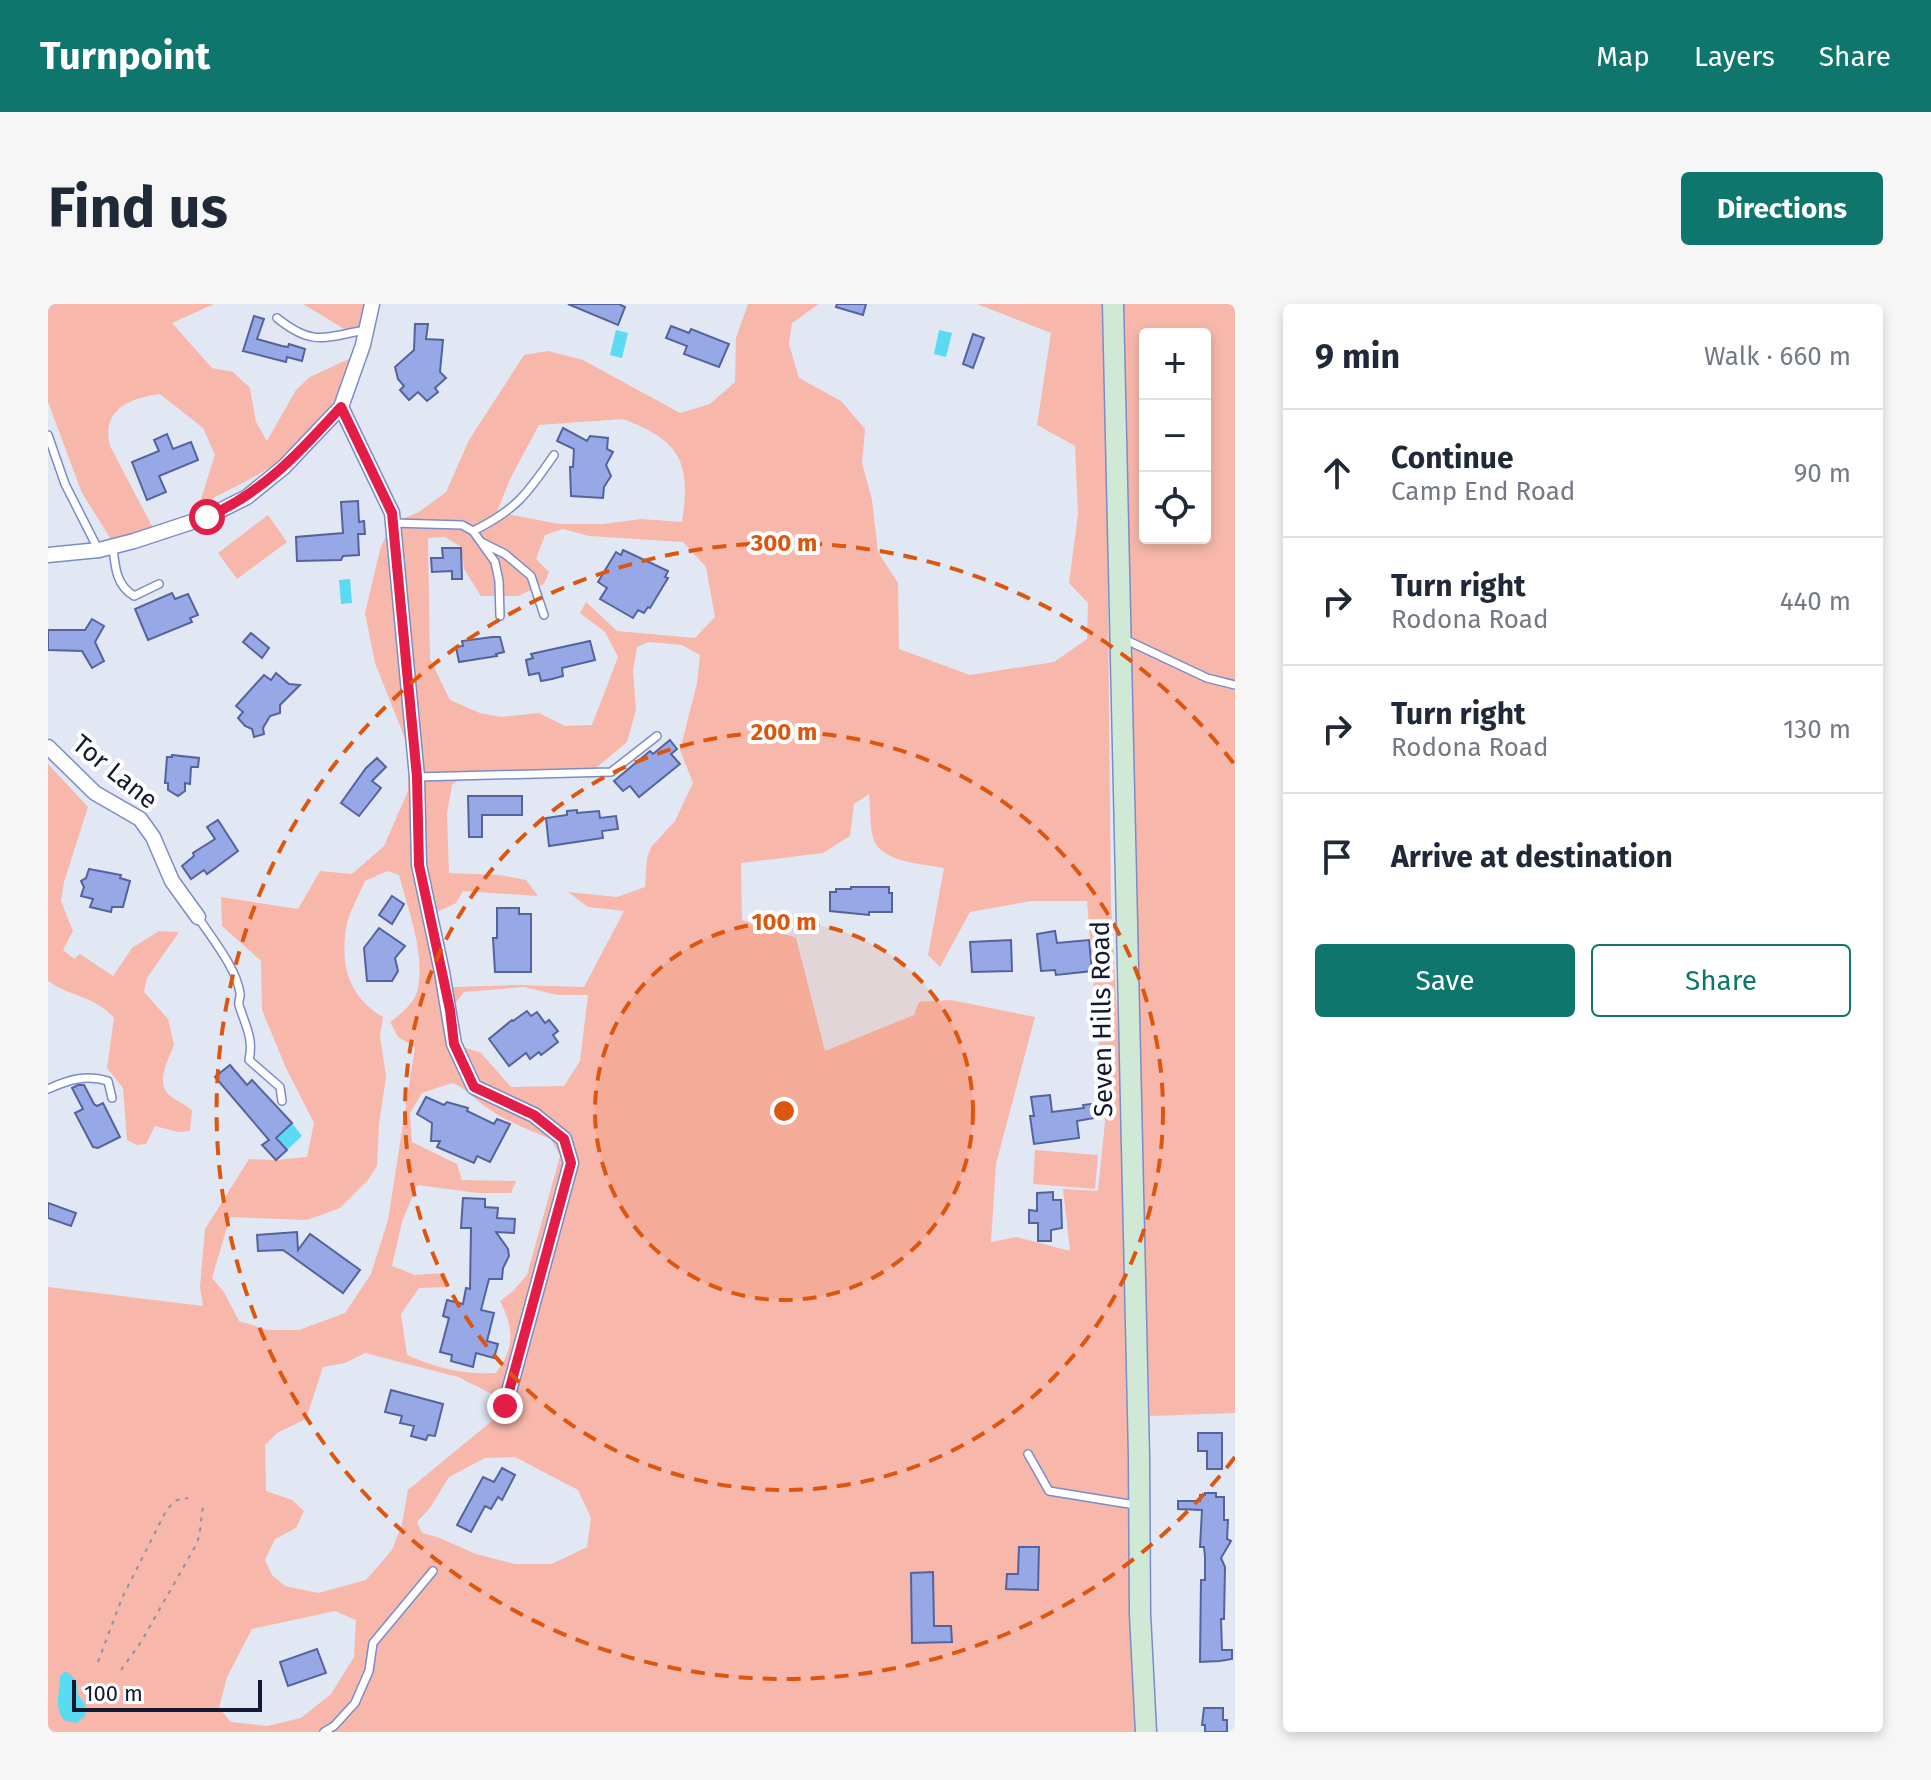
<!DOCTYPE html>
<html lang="en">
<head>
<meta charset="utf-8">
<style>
  :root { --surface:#fff; --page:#f6f6f7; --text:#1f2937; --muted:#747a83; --line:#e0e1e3; --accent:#0f766e }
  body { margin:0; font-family:"Fira Sans",sans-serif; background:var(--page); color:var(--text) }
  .controls { position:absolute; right:24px; top:24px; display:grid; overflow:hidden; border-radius:8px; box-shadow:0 4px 12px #0003 }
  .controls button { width:72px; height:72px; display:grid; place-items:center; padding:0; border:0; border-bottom:2px solid var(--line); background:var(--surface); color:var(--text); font:40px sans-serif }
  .scale { position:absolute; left:24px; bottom:20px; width:190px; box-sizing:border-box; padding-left:8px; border:4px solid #131930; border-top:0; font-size:22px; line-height:28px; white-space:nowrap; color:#131930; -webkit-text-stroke:6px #fff; paint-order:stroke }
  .stop { position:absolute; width:24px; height:24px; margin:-18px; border:6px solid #e11d48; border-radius:50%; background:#fff }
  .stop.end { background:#e11d48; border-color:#fff; box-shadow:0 2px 8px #0008 }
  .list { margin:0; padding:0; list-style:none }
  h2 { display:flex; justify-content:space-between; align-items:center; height:104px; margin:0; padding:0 32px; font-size:34px }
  h2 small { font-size:26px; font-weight:400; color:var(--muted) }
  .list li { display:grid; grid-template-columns:52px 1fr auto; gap:24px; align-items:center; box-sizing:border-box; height:128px; padding:0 32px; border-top:2px solid var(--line) }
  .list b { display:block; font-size:30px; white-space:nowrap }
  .list p { margin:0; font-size:26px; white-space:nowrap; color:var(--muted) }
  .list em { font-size:26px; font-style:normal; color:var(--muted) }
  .actions { display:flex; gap:16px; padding:24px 32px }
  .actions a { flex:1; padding:18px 0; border:2px solid var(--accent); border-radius:8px; text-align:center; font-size:28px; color:var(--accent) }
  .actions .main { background:var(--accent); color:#fff }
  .icon { flex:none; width:44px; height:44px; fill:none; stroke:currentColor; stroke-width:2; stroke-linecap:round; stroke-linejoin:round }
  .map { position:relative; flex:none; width:1187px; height:1428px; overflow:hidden; border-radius:8px }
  header { display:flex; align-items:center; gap:48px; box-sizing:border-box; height:112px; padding:0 40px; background:var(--accent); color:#fff }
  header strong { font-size:38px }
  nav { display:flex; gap:44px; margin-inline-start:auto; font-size:28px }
  .intro { display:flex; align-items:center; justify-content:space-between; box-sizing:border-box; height:192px; padding:0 48px }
  h1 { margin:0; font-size:56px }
  .button { padding:20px 36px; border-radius:8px; background:var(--accent); color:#fff; font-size:28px; font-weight:700 }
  main { display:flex; gap:48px; padding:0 48px }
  aside { flex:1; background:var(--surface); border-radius:8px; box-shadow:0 4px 12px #0003 }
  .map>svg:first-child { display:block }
  .green { fill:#f7b8ab; fill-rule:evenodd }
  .water { fill:#5adbf2 }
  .building { fill:#96a9e6; stroke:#54639b; stroke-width:2 }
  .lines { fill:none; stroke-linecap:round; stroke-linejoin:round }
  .service-casing { stroke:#7b8cc7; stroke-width:10 }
  .minor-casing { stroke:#7b8cc7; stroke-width:17 }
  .secondary-casing { stroke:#7b8cc7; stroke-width:23 }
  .path { stroke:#8d92a3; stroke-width:2; stroke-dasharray:4 6; stroke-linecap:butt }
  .service { stroke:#fff; stroke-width:7 }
  .minor { stroke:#fff; stroke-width:14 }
  .secondary { stroke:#cfe9d6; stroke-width:20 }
  .route { stroke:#e11d48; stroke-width:10 }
  .ring { fill:none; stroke:#dd560e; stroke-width:4; stroke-dasharray:14 10 }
  .labels { text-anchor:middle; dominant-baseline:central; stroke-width:8; stroke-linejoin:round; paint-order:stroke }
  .street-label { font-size:26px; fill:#131930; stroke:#fff }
  .centre { fill:#dd560e; stroke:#fff; stroke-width:4 }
  .ring-label { font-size:24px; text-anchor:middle; font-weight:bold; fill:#dd560e; stroke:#fff; stroke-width:8; stroke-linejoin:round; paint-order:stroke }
</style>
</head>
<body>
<header>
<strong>Turnpoint</strong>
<nav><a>Map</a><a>Layers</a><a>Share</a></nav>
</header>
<div class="intro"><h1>Find us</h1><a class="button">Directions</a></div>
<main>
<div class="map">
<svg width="1187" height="1428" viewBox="0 0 1187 1428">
  <rect width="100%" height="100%" fill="#e2e7f4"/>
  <!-- green -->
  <g class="green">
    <path d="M0 0H166L124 19 164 64 185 68 202 84 208 118 219 137 248 86 262 73 303 54C277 143 228 162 151 201L167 151 155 124 112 90C81 94 53 106 62 142L105 224 64 237 34 189 0 98Z"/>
    <path d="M255 0H317L311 34Z"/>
    <path d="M700 0H771L744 19 741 40 751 74 793 97 817 125 814 159 824 196 830 248 850 279 851 345 922 371 1006 358 1039 335 1040 299 1021 279 1030 210 1027 142 989 121 1003 29 929 0H1057L1063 600 1075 816 1091 1428H0V983L155 1002 152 983 157 925 201 855 228 856 259 853 266 819 238 764 214 706 213 657 174 622 173 593 250 605 272 567 304 570 336 542 360 487V442L327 359 317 309 333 242 345 219 371 208 398 188 421 136 476 51 500 47 535 56 632 109 662 100 687 78 688 34ZM575 115C633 137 643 158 634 218L593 215 555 220H511L449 208 462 175 491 121ZM515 225 541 232 635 238 658 263 667 313 647 334 569 327 538 298 532 309 557 328 570 353 544 421 517 422 491 409 453 413 432 409 402 396 382 355 380 234 397 233 413 243 416 265 433 292H470L496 280 501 268 488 255 497 231ZM601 338 634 341 652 351 649 379 632 446 645 479 627 517 603 543 599 554 597 583 569 593 520 588 540 603 576 607 536 683 468 681 406 683 394 668 381 612 408 599 415 587 490 592 478 576 452 571 401 569 399 509 404 481 418 470 514 469 548 464 579 438 588 406 585 367 589 343ZM821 490C823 503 821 519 825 533 830 558 875 560 896 564L880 651 892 663 922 608 984 597H1039L1057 818 1050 887 1015 885 1022 947 968 933 943 938 948 860 987 713 903 696 871 698 866 711 777 747 748 634 694 616 693 559 775 549 802 532 806 500ZM339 567 351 571C360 606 377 648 370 684 368 698 353 710 342 718L350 733 367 743 340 916 323 970 297 1009 251 1026H220L191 1017 176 988 164 974 182 913 259 916 292 904 320 876 329 862 331 820 338 773 332 732 335 713C302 693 292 664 298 625 300 609 311 592 317 577ZM476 683 510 691H540L532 757 516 782 463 783 433 749 406 740 402 706 416 688ZM404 779C417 784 424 792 435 801 455 816 480 826 503 835L512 852 479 971 464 988 452 997C466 1025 467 1043 448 1069 415 1071 389 1064 359 1051L353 1010 371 984 401 983 397 969 367 971 344 962 354 918 369 881 430 889H463L468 877 414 876 409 860 364 838 362 809 374 789ZM317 1049 410 1073 452 1094 456 1107 360 1186 354 1220 344 1246 318 1276 270 1289 237 1282 224 1271 217 1256 227 1235 248 1224 256 1207 244 1196 218 1187 217 1141 229 1129 258 1115 275 1063 297 1059ZM467 1153 530 1186 543 1214 539 1243 504 1260H467L428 1250 389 1233 374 1229 369 1218 382 1204 401 1173 437 1154ZM287 1307 308 1316 306 1353 283 1390 253 1414 219 1422 183 1418 171 1404 179 1373 204 1325Z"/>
    <path d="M1076 0H1187V1109L1102 1112 1076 279ZM1097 30H1157V234H1097Z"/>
    <path d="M220 211 239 238 189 275 170 249Z"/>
    <path d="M0 460 40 503 16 578 13 597 25 627 15 646 26 655 32 650 65 672 84 644 111 627 131 628 99 674 96 688 120 715 126 741C121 755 107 777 121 791 128 797 137 800 144 806L142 827 130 828 107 822 98 840 89 841 79 836 75 784 59 764 66 714C49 693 21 692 0 677Z"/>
    <path d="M987 846 1050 851 1047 885 985 880Z"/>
  </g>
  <!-- water -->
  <g class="water">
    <path d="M568 26 580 29 574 54 562 51Z"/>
    <path d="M891 26 904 29 898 53 886 50Z"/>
    <path d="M302 275 304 299 293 300 291 276Z"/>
    <path d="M244 819 254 832 239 846 228 834Z"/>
    <path d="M18 1367 28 1376 30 1391 37 1400V1412L28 1419 17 1417C5 1404 12 1388 12 1372Z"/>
  </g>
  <!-- building -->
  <g class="building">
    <path d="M520 0H571L577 3 570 21Z"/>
    <path d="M789 0H818L815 11 788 3Z"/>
    <path d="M206 12 216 15 209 35 234 42 240 43 241 40 257 45 254 57 239 53 238 58 195 47Z"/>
    <path d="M367 20H380L378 35 395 36 392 68 398 74 387 84 390 88 379 97 370 88 361 96 352 86 356 82 350 75 347 63 366 46Z"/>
    <path d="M623 22 641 29 643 25 681 40 671 63 636 50 639 42 618 34Z"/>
    <path d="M925 30 936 34 925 64 915 60Z"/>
    <path d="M515 124 539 137 542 132 560 134 559 145 565 148 558 161 563 172 556 183 555 194 523 192 522 163H525L526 145 509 137Z"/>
    <path d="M119 130 125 145 143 138 150 156 111 172 118 188 99 196 84 158 111 147 106 136Z"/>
    <path d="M310 197 311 218 316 217 317 230H310L311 251 295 252 293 256 249 257 248 233 295 229 293 198Z"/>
    <path d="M394 244H413L414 275H404V267L384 268 383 254H395Z"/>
    <path d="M575 246 620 267 617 273 620 274 602 304 600 303 596 309 590 306 585 314 552 295 559 284 550 278 568 248 573 251Z"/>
    <path d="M124 289 127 295 140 290 150 311 142 314 144 318 100 336 87 305Z"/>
    <path d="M44 315 56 322 47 338 56 357 44 364 34 347 0 346V326H37Z"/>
    <path d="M203 329 221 344 214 354 195 338Z"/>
    <path d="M444 333H452L456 348 448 350 449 352 411 358 408 343 415 342 414 337Z"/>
    <path d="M542 337 547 356 514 364 515 372 504 375 493 377 491 369 481 371 478 356 485 354 483 350Z"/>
    <path d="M228 369 241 380 252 381 232 401V409L222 412 215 424 216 430 206 433 204 425 197 422 190 414 195 408 188 402 216 371 223 376Z"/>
    <path d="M622 436 629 445 623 450 632 460 591 493 582 482 575 487 566 477 602 447 605 450Z"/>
    <path d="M124 451 151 454 150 463H143L142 480 137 479V487L130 492 120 486V479H117L119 453H124Z"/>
    <path d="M329 454 338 463 324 477 333 484 311 512 293 499 318 464Z"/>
    <path d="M420 492H474V511H434V533H421Z"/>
    <path d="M529 506V509L551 507 552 514 568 512 570 525 554 527 555 534 501 542 498 514 519 511V507Z"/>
    <path d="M170 516 190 547 159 570 156 566 143 575 134 562 146 552 145 549 167 535 159 523Z"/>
    <path d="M41 565 73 571 72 574 82 577 75 603H64L63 608 42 603 45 595 33 592 36 583 33 577 38 574Z"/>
    <path d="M803 583H841V589H844V608H821V611L782 607V588H788V585H803Z"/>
    <path d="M344 592 356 600 344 620 331 611Z"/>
    <path d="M449 604H471V610H483V668H447L445 634H449Z"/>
    <path d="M331 624 357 642 347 654 350 667 344 677H319L316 644Z"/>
    <path d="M1007 627 1009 639 1041 636 1044 667 1008 671 1007 666 993 667 989 630Z"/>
    <path d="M963 636 964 667 924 668 922 638Z"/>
    <path d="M479 707 483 712 489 708 497 719 501 716 510 727 505 731 510 738 493 751 491 748 482 755 478 749 461 762 441 735 464 716 465 717Z"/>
    <path d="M182 761 199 781 204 776 244 819 228 834 239 846 228 856 214 841 221 836 167 773Z"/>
    <path d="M30 781H36L46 800 49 802 55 799 72 833 50 844 45 843 27 809 35 805 24 784Z"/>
    <path d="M1002 791 1004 808 1036 804 1035 801 1050 799 1052 813 1029 817 1031 834 986 840 982 812H986L983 793Z"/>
    <path d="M378 793 396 801 399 798 420 804 419 807 446 820 449 815 462 820 442 858 429 852 426 859 389 843 392 837H383L384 819 369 810Z"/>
    <path d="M1005 888V896H1013L1014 924 1003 926V937H990V919H981V906L989 907V889Z"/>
    <path d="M415 894 437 895V903L450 904 449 914 467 915 466 929 448 928 460 945 461 952 455 964 454 975H441L433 1006 446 1009 439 1037 450 1040 446 1054 428 1049 425 1063 403 1057 404 1051 392 1048 401 1014 395 1012 399 996 415 1000 418 984 422 985 423 924H413Z"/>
    <path d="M0 899 28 909 23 922 0 914Z"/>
    <path d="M249 928 250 946 262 930 312 966 295 989 235 946 210 947 209 931Z"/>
    <path d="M343 1086 395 1100 387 1132 380 1131 378 1136 363 1132 366 1122 352 1119 354 1112 337 1108Z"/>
    <path d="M1150 1129H1174V1165H1159V1147H1150Z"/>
    <path d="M454 1164 467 1171 454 1196 450 1193 443 1205 437 1202 423 1228 409 1221 435 1173 446 1178Z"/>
    <path d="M1157 1189H1168V1193H1176V1216H1180L1179 1235 1183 1237 1173 1254 1177 1263 1176 1315H1173L1174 1346H1184V1355L1172 1357 1152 1358 1153 1276H1157V1253L1156 1243H1152L1154 1206 1130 1205V1197H1152V1191H1157Z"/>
    <path d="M971 1243H991L990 1286 958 1285 959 1270H970Z"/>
    <path d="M885 1268 886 1322H903L904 1338 864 1339 863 1269Z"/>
    <path d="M269 1345 278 1369 240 1382 232 1358Z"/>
    <path d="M1156 1404H1175V1416H1179V1428H1157V1421H1154Z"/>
  </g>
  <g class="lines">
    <!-- service casing -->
    <g class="service-casing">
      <g id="service">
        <path d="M229 14C265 43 276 33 318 26"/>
        <path d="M0 131 17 180 50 245"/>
        <path d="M345 219 414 221 425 227 447 258 451 277 452 312"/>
        <path d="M425 227C468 206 480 189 506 151"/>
        <path d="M435 239 457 250 483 272 496 311"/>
        <path d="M65 243C67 263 68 281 86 292L111 280"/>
        <path d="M1076 335 1159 374 1187 381"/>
        <path d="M369 473 563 468 609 432"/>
        <path d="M150 613C164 635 188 663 192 689 193 693 190 697 191 701 197 721 206 734 201 756L232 783 234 797"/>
        <path d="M0 785C20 776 38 770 60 777L64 794"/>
        <path d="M980 1150 1001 1187 1087 1201"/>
        <path d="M276 1428 286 1422 307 1399 321 1367 325 1339 385 1267"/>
      </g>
    </g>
    <!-- minor casing -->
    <g class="minor-casing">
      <g id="minor">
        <path d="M293 103 344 209 369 473 371 561 394 668 406 740 426 783 486 811 516 835 523 859 457 1102"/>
        <path d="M0 251 51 246 86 237 159 213 199 193 236 163 293 103 315 41 324 0"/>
        <path d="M0 443 47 489 92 515 105 533 124 577 150 613"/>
      </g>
    </g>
    <!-- secondary casing -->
    <g class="secondary-casing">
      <path id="secondary" d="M1065 0 1091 1152 1092 1310 1098 1428"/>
    </g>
    <!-- path -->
    <g class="path">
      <path d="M50 1358 74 1294 119 1205 129 1196 140 1194"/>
      <path d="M73 1366 93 1338 148 1241C155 1225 151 1211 157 1199"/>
    </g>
    <!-- service -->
    <use href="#service" class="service"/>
    <!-- minor -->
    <use href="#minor" class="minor"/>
    <!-- secondary -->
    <use href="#secondary" class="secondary"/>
  </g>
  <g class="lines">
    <!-- route -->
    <path class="route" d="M159 213C215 189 253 147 293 103L344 209 369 473 371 561 402 706 406 740 426 783 486 811 516 835 523 859 457 1102"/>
  </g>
  <!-- distance rings -->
  <circle cx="736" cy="807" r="189" fill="#dd560e" fill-opacity=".12"/>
  <g class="ring">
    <circle cx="736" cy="807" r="189"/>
    <circle cx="736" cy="807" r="379"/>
    <path d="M1187 1153A568 568 0 1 1 1187 461"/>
  </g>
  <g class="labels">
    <!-- street labels -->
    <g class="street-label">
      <text transform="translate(67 468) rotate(39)">Tor Lane</text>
      <text transform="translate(1054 715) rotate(-91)">Seven Hills Road</text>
    </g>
  </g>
  <circle cx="736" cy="807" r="12" class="centre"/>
  <g class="ring-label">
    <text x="736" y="247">300 m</text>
    <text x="736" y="436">200 m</text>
    <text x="736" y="626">100 m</text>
  </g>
</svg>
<div class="controls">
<button>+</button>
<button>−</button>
<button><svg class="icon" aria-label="locate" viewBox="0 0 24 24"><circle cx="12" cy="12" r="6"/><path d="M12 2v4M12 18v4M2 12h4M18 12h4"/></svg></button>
</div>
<div class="scale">100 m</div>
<div class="stop" style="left:159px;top:213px"></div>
<div class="stop end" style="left:457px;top:1102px"></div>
</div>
<aside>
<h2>9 min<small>Walk · 660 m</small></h2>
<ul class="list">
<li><svg class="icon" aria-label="ahead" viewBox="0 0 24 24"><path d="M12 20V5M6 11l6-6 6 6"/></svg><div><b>Continue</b><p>Camp End Road</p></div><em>90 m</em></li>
<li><svg class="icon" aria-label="right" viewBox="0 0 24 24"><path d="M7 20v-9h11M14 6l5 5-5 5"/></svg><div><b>Turn right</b><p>Rodona Road</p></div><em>440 m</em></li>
<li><svg class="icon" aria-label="right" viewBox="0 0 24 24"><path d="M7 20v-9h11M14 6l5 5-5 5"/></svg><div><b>Turn right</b><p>Rodona Road</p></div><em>130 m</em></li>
<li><svg class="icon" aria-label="arrive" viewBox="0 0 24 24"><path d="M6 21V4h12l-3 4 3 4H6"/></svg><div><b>Arrive at destination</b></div></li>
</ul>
<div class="actions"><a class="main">Save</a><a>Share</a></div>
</aside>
</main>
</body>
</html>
